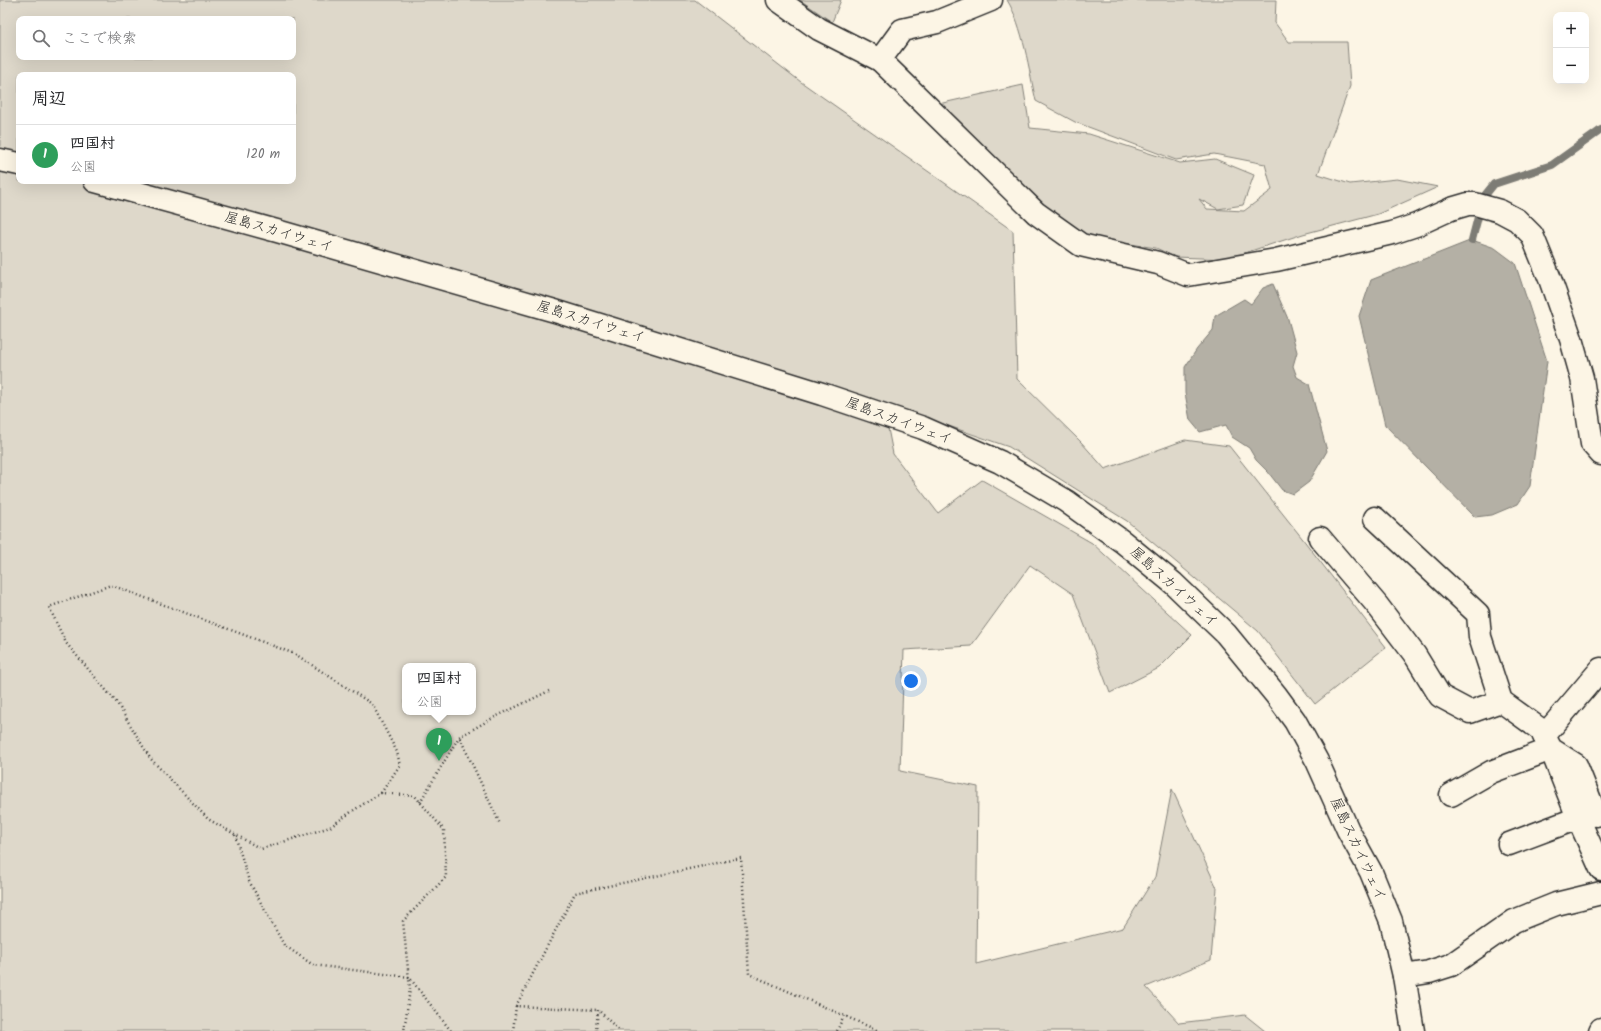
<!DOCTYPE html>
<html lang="ja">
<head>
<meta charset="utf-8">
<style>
  :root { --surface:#fff; --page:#f2f2f2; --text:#202124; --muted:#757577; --line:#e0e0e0; --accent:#c8321e }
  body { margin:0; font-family:Kalam,"Klee One",sans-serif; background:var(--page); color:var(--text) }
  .controls { position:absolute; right:12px; top:12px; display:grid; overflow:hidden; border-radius:8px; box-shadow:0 4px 16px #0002 }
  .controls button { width:36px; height:36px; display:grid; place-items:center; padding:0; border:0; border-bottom:1px solid var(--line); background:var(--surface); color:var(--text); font:20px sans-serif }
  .you { position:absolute; left:911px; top:681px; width:14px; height:14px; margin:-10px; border:3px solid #fff; border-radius:50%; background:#1a73e8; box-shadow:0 0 0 6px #1a73e833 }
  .badge { display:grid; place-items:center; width:26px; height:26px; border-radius:50%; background:var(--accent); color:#fff; font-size:13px; font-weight:700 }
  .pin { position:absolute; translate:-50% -33px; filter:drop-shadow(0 1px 2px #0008) }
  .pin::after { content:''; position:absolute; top:21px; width:14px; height:12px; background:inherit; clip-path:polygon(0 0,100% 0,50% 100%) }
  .popup { position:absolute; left:402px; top:663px; width:74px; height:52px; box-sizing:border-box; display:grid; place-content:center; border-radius:8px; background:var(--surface); filter:drop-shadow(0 1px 3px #0005); font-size:13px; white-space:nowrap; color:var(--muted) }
  .popup b { font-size:15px; color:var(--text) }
  .popup::after { content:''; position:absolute; left:50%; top:100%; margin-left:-8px; border:8px solid transparent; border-top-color:var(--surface) }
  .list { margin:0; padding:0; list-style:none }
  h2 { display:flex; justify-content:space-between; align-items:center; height:52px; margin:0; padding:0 16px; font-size:17px }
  h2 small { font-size:13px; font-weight:400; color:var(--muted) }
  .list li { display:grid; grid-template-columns:26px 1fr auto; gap:12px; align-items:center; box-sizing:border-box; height:60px; padding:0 16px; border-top:1px solid var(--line) }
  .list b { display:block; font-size:15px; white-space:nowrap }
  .list p { margin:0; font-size:13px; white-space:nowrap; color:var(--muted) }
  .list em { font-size:13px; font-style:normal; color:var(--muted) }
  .icon { flex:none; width:22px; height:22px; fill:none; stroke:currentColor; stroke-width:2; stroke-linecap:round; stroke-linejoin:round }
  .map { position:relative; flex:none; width:1601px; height:1031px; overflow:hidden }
  .search { position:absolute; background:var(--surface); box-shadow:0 4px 16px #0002; left:16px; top:16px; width:280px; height:44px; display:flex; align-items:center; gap:10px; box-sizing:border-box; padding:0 14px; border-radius:8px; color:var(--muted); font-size:15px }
  .panel { position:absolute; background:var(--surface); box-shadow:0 4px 16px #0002; left:16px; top:72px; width:280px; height:112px; border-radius:8px }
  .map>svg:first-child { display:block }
  .green { fill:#ded8ca; stroke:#84827a; fill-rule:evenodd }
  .water { fill:#b4b0a5; stroke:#7d7b74 }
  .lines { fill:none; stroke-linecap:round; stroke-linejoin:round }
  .stream { stroke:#7d7b74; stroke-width:8 }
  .street-casing { stroke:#2b2b2b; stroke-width:25 }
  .secondary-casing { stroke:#2b2b2b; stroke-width:25 }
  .path { stroke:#2b2b2b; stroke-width:2.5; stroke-dasharray:1 3; stroke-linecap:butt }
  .street { stroke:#fcf5e5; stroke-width:22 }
  .secondary { stroke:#fcf5e5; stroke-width:22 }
  .labels { text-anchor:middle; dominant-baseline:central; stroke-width:3; stroke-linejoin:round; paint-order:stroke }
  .street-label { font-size:14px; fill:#2b2b2b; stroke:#fcf5e5 }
</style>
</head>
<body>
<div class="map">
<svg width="1601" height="1031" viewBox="0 0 1601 1031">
  <rect width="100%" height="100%" fill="#fcf5e5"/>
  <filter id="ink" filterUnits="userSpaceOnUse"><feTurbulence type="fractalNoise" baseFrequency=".025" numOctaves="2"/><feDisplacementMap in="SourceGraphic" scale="8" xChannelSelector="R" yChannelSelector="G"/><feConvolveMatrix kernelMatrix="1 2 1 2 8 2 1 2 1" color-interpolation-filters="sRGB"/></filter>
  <g filter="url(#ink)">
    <!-- green -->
    <g class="green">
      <path d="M0 0H695L801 82 1013 231 1017 379 1081 442 1105 469 1185 440 1229 446 1302 538 1386 647 1315 704 1258 631 1127 521 1009 447 883 403 893 454 938 513 982 480 1092 543 1192 635 1159 668 1110 693 1073 594 1030 565 971 646 904 650 900 771 978 787 976 964 1123 928 1155 877 1172 789 1217 888 1211 960 1146 987 1179 1023 1245 1015 1265 1031H0ZM19 19H293V57H19ZM19 75H293V181H19ZM405 666H473V712H405Z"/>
      <path d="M800 0H841L832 22Z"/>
      <path d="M1007 0H1276L1275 23 1289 42H1347L1350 86 1318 174 1350 184 1397 179 1438 187 1378 214 1303 234 1226 259 1175 257 1156 248 1085 237 1039 208 934 105 1023 85 1030 128 1089 134 1180 163 1215 159 1254 175 1243 205 1218 209 1199 199 1207 209 1244 211 1272 190 1265 164 1214 154 1176 160 1075 122 1036 101C1029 71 1023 25 1007 0Z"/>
    </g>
    <!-- water -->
    <g class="water">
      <path d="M1472 240 1495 248 1515 263 1547 361 1530 486 1518 504 1492 515 1475 517 1385 425 1359 316 1371 280Z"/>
      <path d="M1273 284 1288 319 1297 352 1293 366 1297 377 1309 384 1327 451 1309 482 1293 494 1282 490 1268 472 1256 460 1249 448 1232 437 1226 425 1200 432 1190 420 1185 393V367L1197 349 1213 330 1215 316 1244 299 1251 304 1263 288Z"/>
    </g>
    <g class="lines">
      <!-- stream -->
      <g class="stream">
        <path d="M1482 199 1494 184 1552 165 1601 130"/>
        <path d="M1472 240 1478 217"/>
      </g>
      <!-- street casing -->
      <g class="street-casing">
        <g id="street">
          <path d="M778 0 819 29 880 60"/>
          <path d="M991 0 937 22 902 30 880 60 1036 213 1081 245 1158 263 1188 275 1276 260 1392 233 1416 225 1451 209 1468 204H1475L1500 211 1517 220 1532 235 1550 279 1571 339 1582 378 1592 444 1601 454"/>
          <path d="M1375 518 1478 614 1480 637 1501 701 1541 730 1551 749 1576 765 1596 815 1601 814"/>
          <path d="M1320 538 1377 605 1415 655 1440 696 1470 712 1501 701"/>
          <path d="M1544 736 1601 669"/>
          <path d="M1451 795 1491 772 1551 749 1578 818 1601 869"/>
          <path d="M1509 844 1578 818"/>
          <path d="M1404 976 1429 972 1451 965 1514 921 1556 904 1601 893"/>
          <path d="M1600 1031 1601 1029"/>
        </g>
      </g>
      <!-- secondary casing -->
      <g class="secondary-casing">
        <g id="secondary">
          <path d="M0 160 19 164"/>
          <path d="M95 181 277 231 555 311 822 394 923 428 1000 462 1066 501 1123 542 1173 583 1226 634 1276 695 1295 721 1317 761 1348 830 1371 872 1391 921 1404 976 1413 1031"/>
        </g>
      </g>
      <!-- path -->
      <g class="path">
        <path d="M460 738 500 824"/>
        <path d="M381 793 400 765 397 752 372 704 295 654 111 585 49 607 66 643 117 703 150 758 208 819 261 849 330 827 354 810 381 793 415 796 444 830 446 877 403 921 410 989 404 1031"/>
        <path d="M420 802 459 737 493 718 549 691"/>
        <path d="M235 835 249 881 284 945 313 965 409 977 451 1031"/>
        <path d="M516 1006 575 893 741 858 749 974 879 1031"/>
        <path d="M513 1031 516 1006 598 1010"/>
        <path d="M596 1031 598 1010 620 1031"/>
        <path d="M837 1031 844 1015"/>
      </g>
      <!-- street -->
      <use href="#street" class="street"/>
      <!-- secondary -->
      <use href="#secondary" class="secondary"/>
    </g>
  </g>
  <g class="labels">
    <!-- street labels -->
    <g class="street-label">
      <text transform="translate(279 232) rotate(16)">屋島スカイウェイ</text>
      <text transform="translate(591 322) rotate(17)">屋島スカイウェイ</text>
      <text transform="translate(899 421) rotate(20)">屋島スカイウェイ</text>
      <text transform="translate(1174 587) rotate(42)">屋島スカイウェイ</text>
      <text transform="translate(1358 849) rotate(65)">屋島スカイウェイ</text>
    </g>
  </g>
</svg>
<div class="controls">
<button>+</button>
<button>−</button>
</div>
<div class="you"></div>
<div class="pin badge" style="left:439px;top:761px;background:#2e9e5b">1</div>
<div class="popup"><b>四国村</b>公園</div>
<div class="search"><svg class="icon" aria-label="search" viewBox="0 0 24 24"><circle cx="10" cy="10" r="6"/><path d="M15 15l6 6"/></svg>ここで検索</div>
<section class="panel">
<h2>周辺<small></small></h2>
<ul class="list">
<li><span class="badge" style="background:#2e9e5b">1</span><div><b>四国村</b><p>公園</p></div><em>120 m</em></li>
</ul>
</section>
</div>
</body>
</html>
